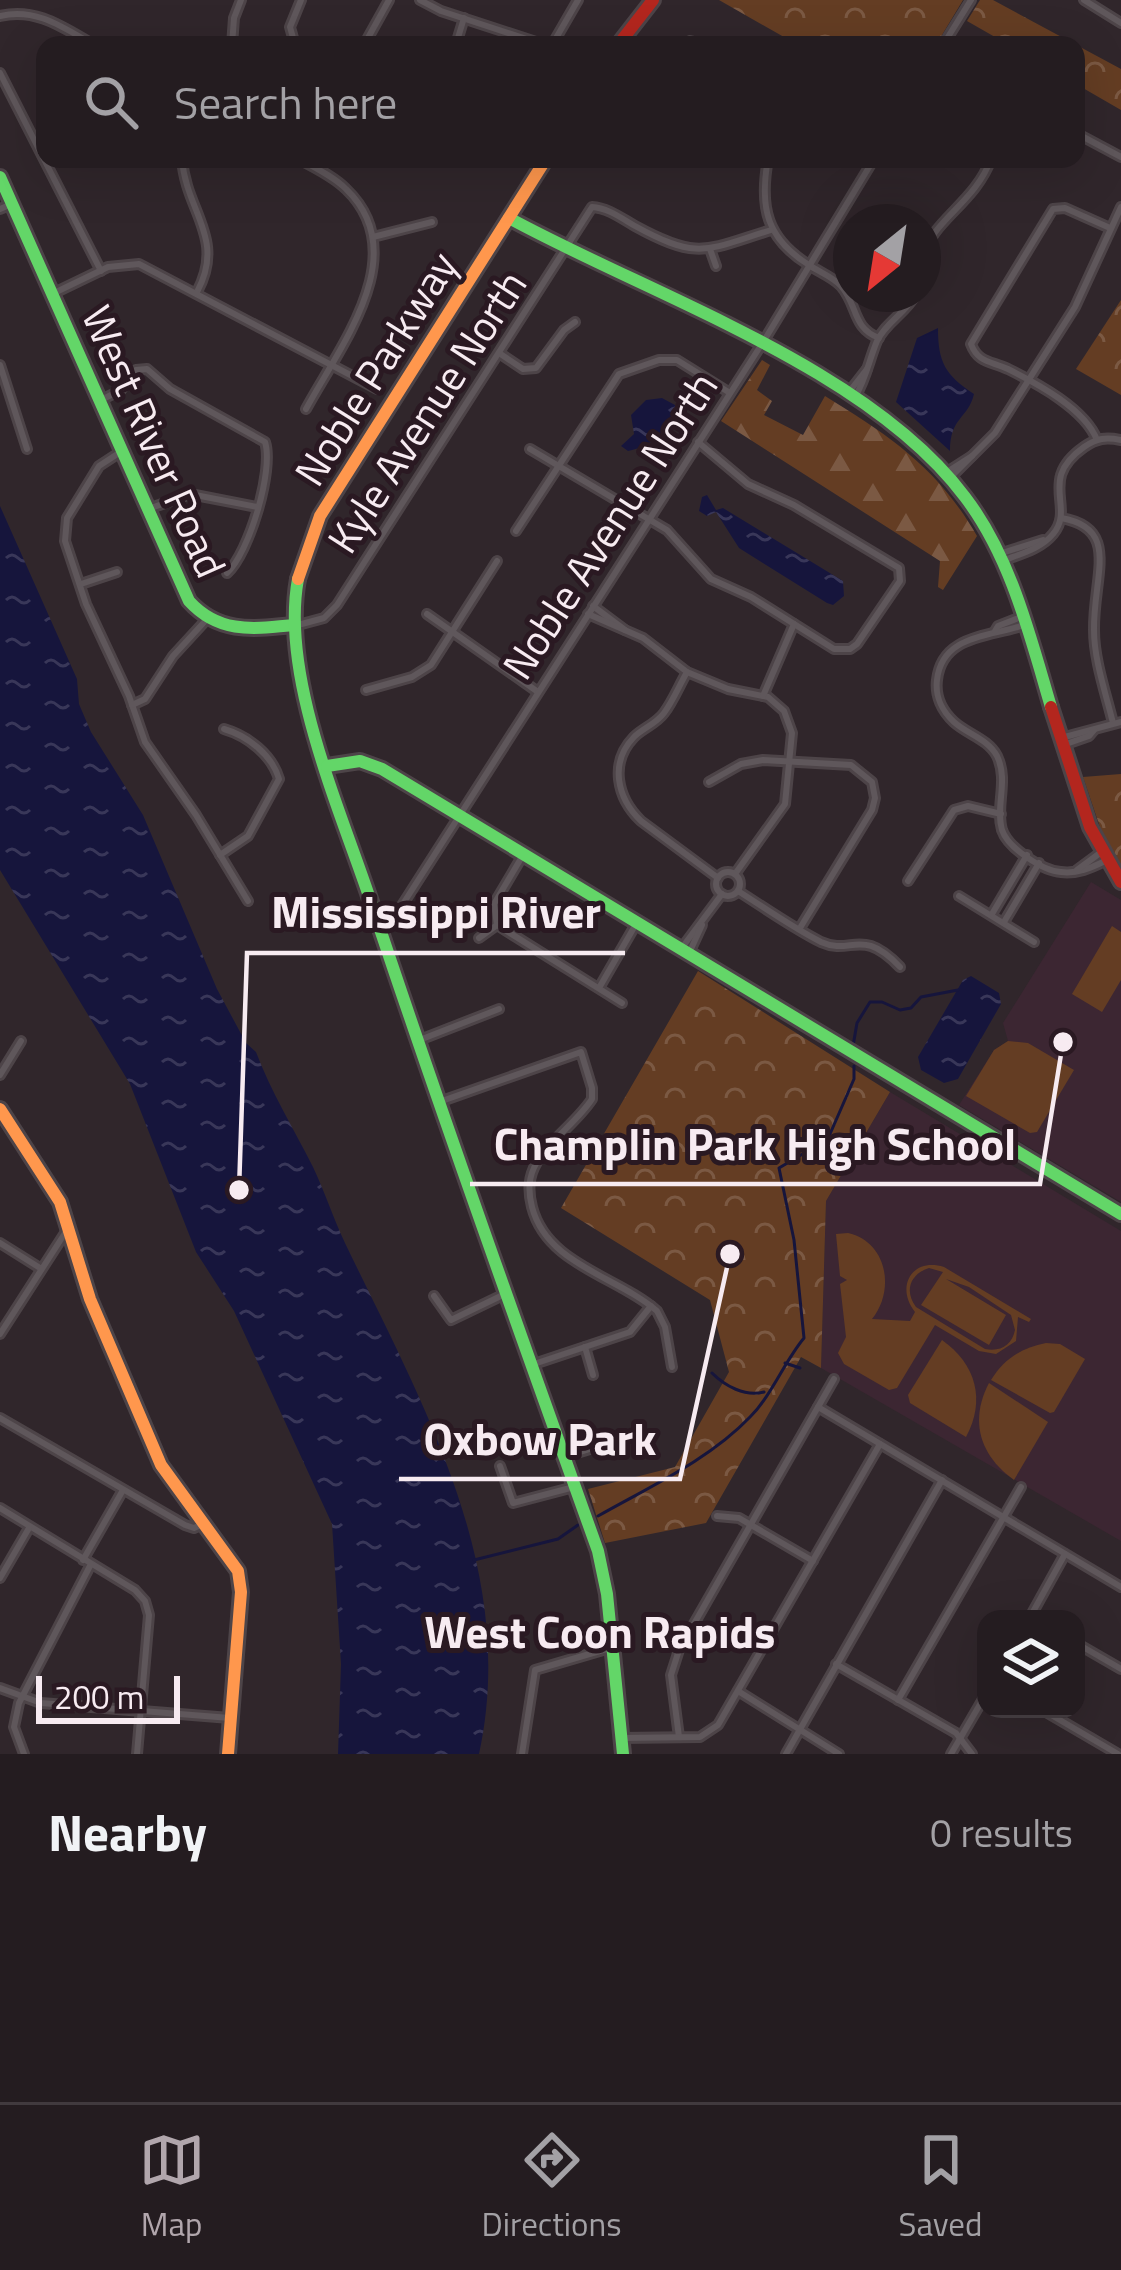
<!DOCTYPE html>
<html lang="en">
<head>
<meta charset="utf-8">
<style>
  :root { --surface:#241c20; --page:#30292d; --text:#f1f3f6; --muted:#a3a1a5; --line:#413a3e; --accent:#b1a6ac }
  body { margin:0; font-family:"Titillium Web",sans-serif; background:var(--page); color:var(--text) }
  .controls { position:absolute; right:36px; bottom:36px; display:grid; overflow:hidden; border-radius:24px; box-shadow:0 12px 48px #0002 }
  .controls button { width:108px; height:108px; display:grid; place-items:center; padding:0; border:0; border-bottom:3px solid var(--line); background:var(--surface); color:var(--text); font:60px sans-serif }
  .compass { position:absolute; left:833px; top:204px; width:108px; height:108px; border-radius:50%; background:var(--surface); box-shadow:0 12px 48px #0002; rotate:210deg }
  .scale { position:absolute; left:36px; bottom:30px; width:144px; box-sizing:border-box; padding-left:12px; border:6px solid #f7ebf1; border-top:0; font-size:33px; line-height:42px; white-space:nowrap; color:#f7ebf1; -webkit-text-stroke:9px #2a1922; paint-order:stroke }
  .list { margin:0; padding:0; list-style:none }
  h2 { display:flex; justify-content:space-between; align-items:center; height:156px; margin:0; padding:0 48px; font-size:51px }
  h2 small { font-size:39px; font-weight:400; color:var(--muted) }
  .icon { flex:none; width:66px; height:66px; fill:none; stroke:currentColor; stroke-width:2; stroke-linecap:round; stroke-linejoin:round }
  .map { position:relative; flex:none; width:1121px; height:1754px; overflow:hidden }
  .search { position:absolute; background:var(--surface); box-shadow:0 12px 48px #0002; left:36px; right:36px; top:36px; height:132px; display:flex; align-items:center; gap:30px; box-sizing:border-box; padding:0 42px; border-radius:24px; color:var(--muted); font-size:45px }
  .sheet { height:348px; background:var(--surface) }
  nav { display:flex; justify-content:space-around; align-items:center; box-sizing:border-box; height:168px; border-top:3px solid var(--line); background:var(--surface); font-size:33px; color:var(--muted) }
  nav a { display:grid; justify-items:center; gap:6px }
  nav .on { color:var(--accent) }
  .map>svg:first-child { display:block }
  .built { fill:#3c2632 }
  .forest { fill:url(#forest-firs) }
  .park { fill:url(#park-crowns) }
  .pitch { fill:#643d23; fill-rule:evenodd }
  .water { fill:url(#water-ripples) }
  .lines { fill:none; stroke-linecap:round; stroke-linejoin:round }
  .stream { stroke:#16153c; stroke-width:3 }
  .street-casing { stroke:#4d4448; stroke-width:12 }
  .fast-casing { stroke:#4d4448; stroke-width:18 }
  .slow-casing { stroke:#4d4448; stroke-width:18 }
  .jam-casing { stroke:#4d4448; stroke-width:18 }
  .street { stroke:#5f575b; stroke-width:6 }
  .fast { stroke:#63d668; stroke-width:12 }
  .slow { stroke:#ff974d; stroke-width:12 }
  .jam { stroke:#b3261e; stroke-width:12 }
  .labels { text-anchor:middle; dominant-baseline:central; stroke-width:10; stroke-linejoin:round; paint-order:stroke }
  .street-label { font-size:42px; fill:#f7ebf1; stroke:#2a1922 }
  .neighbourhood-label { font-size:45px; font-weight:bold; fill:#f7ebf1; stroke:#2a1922 }
  .leader { fill:none; stroke:#f7ebf1; stroke-width:4.5 }
  .callout-dot { fill:#f7ebf1; stroke:#2a1922; stroke-width:4.5 }
  .callout-label { font-size:45px; text-anchor:middle; font-weight:bold; fill:#f7ebf1; stroke:#2a1922; stroke-width:10; stroke-linejoin:round; paint-order:stroke }
</style>
</head>
<body>
<div class="map">
<svg width="1121" height="1754" viewBox="0 0 1121 1754">
  <defs>
    <pattern id="forest-firs" width="22" height="20" patternUnits="userSpaceOnUse" patternTransform="scale(3)"><rect width="22" height="20" fill="#643d23"/><path d="M5 1l3.5 6h-7zM16 11l3.5 6h-7z" fill="#7b5943"/></pattern>
    <pattern id="park-crowns" width="20" height="18" patternUnits="userSpaceOnUse" patternTransform="scale(3)"><rect width="20" height="18" fill="#643d23"/><path d="M2 6a3 3 0 1 1 6 0M12 15a3 3 0 1 1 6 0" fill="none" stroke="#7b5943"/></pattern>
    <pattern id="water-ripples" width="26" height="14" patternUnits="userSpaceOnUse" patternTransform="scale(3)"><rect width="26" height="14" fill="#16153c"/><path d="M2 4q2-2 4 0t4 0M15 11q2-2 4 0t4 0" fill="none" stroke="#393759"/></pattern>
  </defs>
  <rect width="100%" height="100%" fill="#30262b"/>
  <!-- built -->
  <g class="built">
    <path d="M1091 882 1121 900V1202L959 1105 994 1050 1008 1041 1003 1023Z"/>
    <path d="M890 1092 1121 1231V1541L821 1368 826 1201Z"/>
  </g>
  <!-- forest -->
  <path class="forest" d="M762 360 770 365 757 390 772 401 764 415 803 435 825 396C890 436 938 468 977 536L943 590 938 587 940 561 721 421Z"/>
  <!-- park -->
  <g class="park">
    <path d="M719 0H963L936 45H798Z"/>
    <path d="M980 0H993L1121 69V110L1076 84V45H1009L967 21Z"/>
    <path d="M1121 300V395L1076 369Z"/>
    <path d="M1121 774V867L1104 839 1083 777Z"/>
    <path d="M698 971 890 1092 826 1201 821 1368 801 1357 706 1523 605 1543 588 1489 675 1467 729 1372 710 1300 561 1208Z"/>
  </g>
  <!-- pitch -->
  <g class="pitch">
    <path d="M1112 926 1121 932V980L1102 1012 1072 994Z"/>
    <path d="M1008 1041 1028 1043 1074 1070 1037 1132 1030 1133 966 1096 994 1050Z"/>
    <path d="M848 1233C888 1242 895 1291 872 1319L910 1321 915 1312C895 1287 912 1257 944 1267L1031 1319 1029 1322 1018 1317 1016 1341 996 1354 979 1351 935 1325 897 1388 889 1390 844 1364 838 1353 846 1337 840 1284 847 1280 840 1276 836 1234ZM929 1268 943 1272 921 1305 989 1345 1006 1315 946 1279 969 1287 1011 1315 1015 1330C1012 1345 1001 1352 985 1349L916 1307C904 1291 910 1274 929 1268Z"/>
    <path d="M942 1340C976 1364 986 1400 966 1437L910 1403 908 1395Z"/>
    <path d="M1046 1343 1060 1344 1085 1359 1054 1412 1050 1413 991 1380C1004 1359 1021 1348 1046 1343Z"/>
    <path d="M989 1383 1048 1422 1014 1480C980 1456 969 1421 989 1383Z"/>
  </g>
  <!-- water -->
  <g class="water">
    <path d="M938 328C938 362 945 375 974 394 968 419 950 417 950 451L896 402 917 338Z"/>
    <path d="M662 398 675 405C675 431 651 446 628 451L621 446 634 434 631 415 646 400Z"/>
    <path d="M707 495 716 510 723 508 843 581 844 596 833 605 827 603 739 548 716 512 707 516 699 511 702 497Z"/>
    <path d="M0 506 77 679 79 704 91 732 143 815 217 989 246 1043 256 1052C271 1092 294 1129 313 1167 325 1192 333 1218 345 1243 422 1403 519 1570 479 1754H338L341 1664 332 1524 234 1311 196 1252 130 1084 0 870Z"/>
    <path d="M971 976 999 993 1001 1004 958 1079 944 1083 921 1070 918 1057 963 980Z"/>
  </g>
  <g class="lines">
    <!-- stream -->
    <g class="stream">
      <path d="M853 1046 857 1023 870 1002H882L900 1010 911 1008 921 997 958 990"/>
      <path d="M854 1060V1061"/>
      <path d="M830 1134 854 1079V1066"/>
      <path d="M785 1363 800 1368"/>
      <path d="M712 1373C725 1386 745 1397 764 1392"/>
      <path d="M598 1516C649 1487 709 1460 750 1417 772 1395 784 1362 804 1338L794 1240 779 1168 828 1139"/>
      <path d="M474 1560 558 1539 578 1525"/>
    </g>
    <!-- street casing -->
    <g class="street-casing">
      <g id="street">
        <path d="M420 0 441 11 545 45"/>
        <path d="M1084 0 1121 23"/>
        <path d="M0 16C36 7 64 28 94 45"/>
        <path d="M457 41 464 18"/>
        <path d="M690 41 707 45"/>
        <path d="M232 45 234 18 241 0"/>
        <path d="M295 45 290 27 301 0"/>
        <path d="M364 45 389 0"/>
        <path d="M552 45 578 0"/>
        <path d="M943 45 971 0"/>
        <path d="M0 73 101 271"/>
        <path d="M1076 133 1121 157"/>
        <path d="M182 159C186 212 226 238 197 292"/>
        <path d="M299 159C315 168 333 176 346 189 414 254 340 346 306 409"/>
        <path d="M768 159C759 208 767 239 809 265 819 272 833 277 841 286 858 305 852 328 879 338"/>
        <path d="M0 209 12 204"/>
        <path d="M373 237 432 222"/>
        <path d="M710 249 716 266"/>
        <path d="M923 257C931 221 975 203 991 159"/>
        <path d="M52 294 108 267 139 264 377 389"/>
        <path d="M499 353 523 369 536 368 564 330 575 322"/>
        <path d="M0 365 27 449"/>
        <path d="M849 392 867 369"/>
        <path d="M855 397C866 379 869 360 877 341 886 322 906 313 916 294"/>
        <path d="M99 401 121 390 136 370 147 369 170 389 265 442C274 470 249 553 227 573"/>
        <path d="M1097 440C1085 409 1038 384 1008 369 991 361 978 363 971 344L1053 209 1065 208 1110 228"/>
        <path d="M530 449 667 530 711 579 751 597 834 649H850L857 644 900 581 899 568 794 505 748 484 698 442"/>
        <path d="M122 451 99 466 67 518 65 541 86 604 129 696 145 742 196 815 248 901"/>
        <path d="M947 472 972 456"/>
        <path d="M951 477 995 433 1075 307 1121 207"/>
        <path d="M151 508 190 494 257 507"/>
        <path d="M1061 518C1121 528 1093 576 1094 630 1094 660 1106 694 1113 723"/>
        <path d="M516 531 619 374 659 360H677L730 393"/>
        <path d="M999 554 1043 540"/>
        <path d="M1002 561C1020 554 1041 549 1053 534 1076 507 1037 480 1084 447 1097 438 1106 437 1121 440"/>
        <path d="M81 584 117 572"/>
        <path d="M593 606 625 630"/>
        <path d="M427 614 538 692"/>
        <path d="M588 614 643 638 687 672 728 689 768 697 784 711 792 733 785 804 735 874"/>
        <path d="M298 625 324 618 337 605 592 207C608 208 621 218 635 226 699 261 706 250 771 230"/>
        <path d="M1024 625C991 637 942 634 937 680 935 696 942 711 954 722 967 734 988 739 997 756 1009 781 995 806 1002 830 1008 848 1043 871 1061 872 1077 874 1091 868 1105 861"/>
        <path d="M995 631 998 626 1021 617"/>
        <path d="M687 672C679 686 673 701 664 713 656 724 643 728 634 737 609 763 617 798 641 821L718 878"/>
        <path d="M366 690 412 677 431 665 497 561"/>
        <path d="M763 696 794 624"/>
        <path d="M132 705 145 699 173 656 207 619"/>
        <path d="M1061 738 1121 722"/>
        <path d="M1066 744 1089 736 1094 730"/>
        <path d="M709 782 741 764 763 760 851 765 872 782 875 798 872 810 800 928"/>
        <path d="M220 855 248 836 279 779C272 755 248 736 224 729"/>
        <path d="M1077 870 1100 853"/>
        <circle cx="728" cy="884" r="12"/>
        <path d="M908 881 954 810 968 806 1001 814"/>
        <path d="M738 891C765 908 793 928 821 942 852 956 861 926 900 967"/>
        <path d="M959 896 1034 942"/>
        <path d="M992 914 1027 855"/>
        <path d="M392 921 765 339 874 159"/>
        <path d="M1004 922 1039 863"/>
        <path d="M497 925 622 1003"/>
        <path d="M497 925 494 904 523 855"/>
        <path d="M479 938 497 925"/>
        <path d="M681 949 722 894"/>
        <path d="M690 951 702 925"/>
        <path d="M599 988 636 924"/>
        <path d="M417 1041 499 1009"/>
        <path d="M0 1075 21 1041"/>
        <path d="M439 1102 581 1052 592 1088V1099C577 1122 552 1138 537 1162 528 1177 528 1191 532 1207 547 1265 617 1276 657 1311L665 1327 672 1367"/>
        <path d="M0 1243 40 1268"/>
        <path d="M434 1296 451 1320 505 1294"/>
        <path d="M0 1334 67 1230"/>
        <path d="M585 1347 593 1375"/>
        <path d="M534 1364 630 1332 651 1306"/>
        <path d="M818 1407 1121 1587"/>
        <path d="M0 1418 185 1525 194 1528 203 1524"/>
        <path d="M567 1456 639 1434"/>
        <path d="M500 1466 513 1503 574 1487"/>
        <path d="M0 1508 135 1590 145 1601 149 1615 137 1754"/>
        <path d="M717 1516 739 1518 813 1561"/>
        <path d="M83 1560 123 1490"/>
        <path d="M0 1578 29 1528"/>
        <path d="M1029 1619 1065 1554"/>
        <path d="M1076 1643 1121 1669"/>
        <path d="M836 1664 956 1733 972 1754"/>
        <path d="M0 1688 41 1703 230 1718"/>
        <path d="M738 1691 839 1754"/>
        <path d="M898 1700 1021 1487"/>
        <path d="M1041 1709 1118 1754"/>
        <path d="M679 1737 671 1675 679 1650 834 1379"/>
        <path d="M621 1738 700 1737 718 1725 880 1444"/>
        <path d="M24 1754 14 1727 19 1703 91 1564"/>
        <path d="M522 1754 535 1670 610 1648"/>
        <path d="M786 1754 942 1480"/>
        <path d="M951 1754 986 1694"/>
      </g>
    </g>
    <!-- fast casing -->
    <g class="fast-casing">
      <g id="fast">
        <path d="M0 177 189 601C219 634 253 629 294 625"/>
        <path d="M509 218C650 295 868 367 965 497 1011 557 1030 636 1051 707"/>
        <path d="M298 579C280 677 341 811 372 905 444 1121 521 1336 598 1551L607 1594 623 1754"/>
        <path d="M327 766 360 761 382 769 1121 1214"/>
      </g>
    </g>
    <!-- slow casing -->
    <g class="slow-casing">
      <g id="slow">
        <path d="M298 579 320 516 546 159"/>
        <path d="M0 1109 60 1202 90 1299 161 1465 238 1571 241 1592 228 1754"/>
      </g>
    </g>
    <!-- jam casing -->
    <g class="jam-casing">
      <g id="jam">
        <path d="M618 45 653 0"/>
        <path d="M1051 707 1090 827 1121 882"/>
      </g>
    </g>
    <!-- street -->
    <use href="#street" class="street"/>
    <!-- fast -->
    <use href="#fast" class="fast"/>
    <!-- slow -->
    <use href="#slow" class="slow"/>
    <!-- jam -->
    <use href="#jam" class="jam"/>
  </g>
  <g class="labels">
    <!-- street labels -->
    <g class="street-label">
      <text transform="translate(375 368) rotate(-58)">Noble Parkway</text>
      <text transform="translate(426 411) rotate(-57)">Kyle Avenue North</text>
      <text transform="translate(155 441) rotate(66)">West River Road</text>
      <text transform="translate(609 525) rotate(-57)">Noble Avenue North</text>
    </g>
    <!-- neighbourhood labels -->
    <g class="neighbourhood-label">
      <text x="600" y="1631">West Coon Rapids</text>
    </g>
  </g>
  <!-- callouts -->
  <path class="leader" d="M239 1190L247 953H625M1063 1042L1040 1184H470M730 1254L680 1479H399"/>
  <g class="callout-dot">
    <circle cx="239" cy="1190" r="12"/>
    <circle cx="1063" cy="1042" r="12"/>
    <circle cx="730" cy="1254" r="12"/>
  </g>
  <g class="callout-label">
    <text x="436" y="928">Mississippi River</text>
    <text x="755" y="1160">Champlin Park High School</text>
    <text x="540" y="1455">Oxbow Park</text>
  </g>
</svg>
<div class="controls">
<button><svg class="icon" aria-label="layers" viewBox="0 0 24 24"><path d="M12 4l9 5-9 5-9-5zM3 14l9 5 9-5"/></svg></button>
</div>
<svg class="compass" viewBox="-18 -18 36 36"><path d="M0-13l5 13h-10z" fill="#e53935"/><path d="M0 13l5-13h-10z" fill="#a3a1a5"/></svg>
<div class="scale">200 m</div>
<div class="search"><svg class="icon" aria-label="search" viewBox="0 0 24 24"><circle cx="10" cy="10" r="6"/><path d="M15 15l6 6"/></svg>Search here</div>
</div>
<section class="sheet">
<h2>Nearby<small>0 results</small></h2>
<ul class="list">
</ul>
</section>
<nav>
<a class="on"><svg class="icon" aria-label="map" viewBox="0 0 24 24"><path d="M3 6l6-2 6 2 6-2v14l-6 2-6-2-6 2zM9 4v14M15 6v14"/></svg>Map</a>
<a><svg class="icon" aria-label="directions" viewBox="0 0 24 24"><path d="M12 3l9 9-9 9-9-9zM9 14v-3h6M13 9l2 2-2 2"/></svg>Directions</a>
<a><svg class="icon" aria-label="saved" viewBox="0 0 24 24"><path d="M7 4h10v16l-5-4-5 4z"/></svg>Saved</a>
</nav>
</body>
</html>
